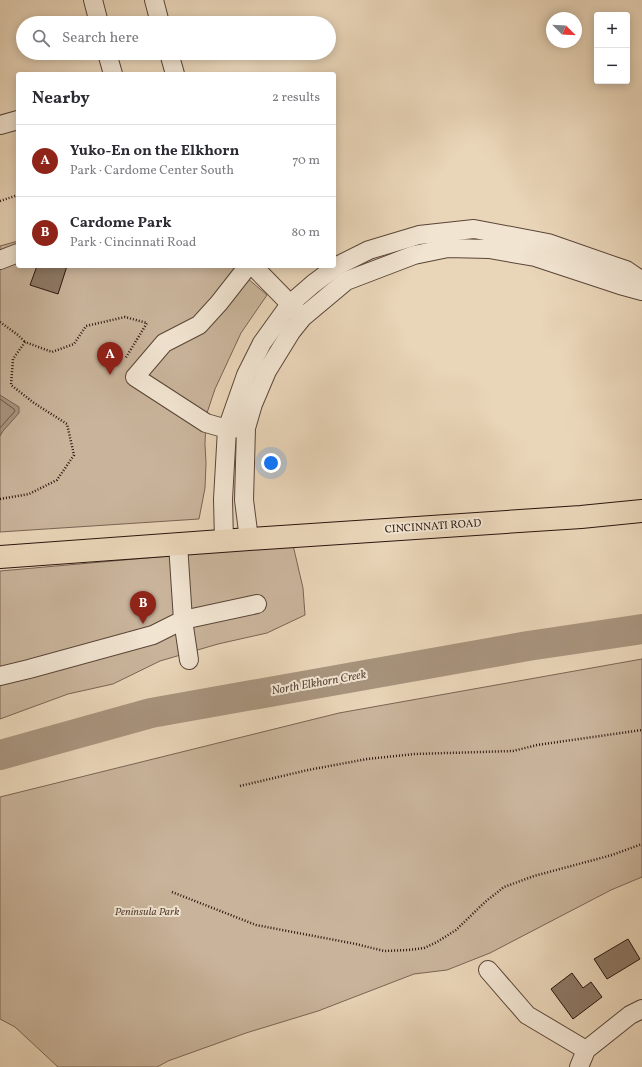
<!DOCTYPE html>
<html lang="en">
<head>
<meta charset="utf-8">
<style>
  :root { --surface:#fff; --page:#f2f2f3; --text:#2b2b33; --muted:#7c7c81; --line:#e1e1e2; --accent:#8f2418 }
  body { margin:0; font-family:Vollkorn,serif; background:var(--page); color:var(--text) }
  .controls { position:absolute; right:12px; top:12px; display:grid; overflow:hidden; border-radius:4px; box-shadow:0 2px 10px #0003 }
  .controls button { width:36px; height:36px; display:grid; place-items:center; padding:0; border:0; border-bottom:1px solid var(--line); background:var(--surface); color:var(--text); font:20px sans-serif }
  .compass { position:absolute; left:546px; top:12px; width:36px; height:36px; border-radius:50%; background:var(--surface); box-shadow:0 2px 10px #0003; rotate:114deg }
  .you { position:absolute; left:271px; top:463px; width:14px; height:14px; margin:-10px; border:3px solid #fff; border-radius:50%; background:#1a73e8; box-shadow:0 0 0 6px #1a73e833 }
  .badge { display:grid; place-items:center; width:26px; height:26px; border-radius:50%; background:var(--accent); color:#fff; font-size:13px; font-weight:700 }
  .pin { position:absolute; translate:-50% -33px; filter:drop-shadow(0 1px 2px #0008) }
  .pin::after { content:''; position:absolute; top:21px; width:14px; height:12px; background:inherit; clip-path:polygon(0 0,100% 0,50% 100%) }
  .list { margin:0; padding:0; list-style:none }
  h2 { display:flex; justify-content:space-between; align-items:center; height:52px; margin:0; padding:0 16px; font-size:17px }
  h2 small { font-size:13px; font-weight:400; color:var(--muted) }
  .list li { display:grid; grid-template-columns:26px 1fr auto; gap:12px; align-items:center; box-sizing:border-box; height:72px; padding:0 16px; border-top:1px solid var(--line) }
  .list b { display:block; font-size:15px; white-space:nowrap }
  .list p { margin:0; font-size:13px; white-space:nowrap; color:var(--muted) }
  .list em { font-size:13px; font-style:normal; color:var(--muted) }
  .icon { flex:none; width:22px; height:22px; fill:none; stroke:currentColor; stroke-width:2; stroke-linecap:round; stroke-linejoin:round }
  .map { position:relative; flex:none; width:642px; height:1067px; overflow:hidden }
  .search { position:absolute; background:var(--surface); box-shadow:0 2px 10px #0003; left:16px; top:16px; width:320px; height:44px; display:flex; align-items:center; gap:10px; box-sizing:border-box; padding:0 14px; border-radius:22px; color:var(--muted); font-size:15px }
  .panel { position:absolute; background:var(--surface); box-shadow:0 2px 10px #0003; left:16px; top:72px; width:320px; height:196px; border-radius:4px }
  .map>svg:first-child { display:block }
  .green { fill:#c9b49b; stroke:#7a6454 }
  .water { fill:#a8947e; stroke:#766151 }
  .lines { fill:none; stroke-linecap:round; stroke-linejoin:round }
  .shore { stroke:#695446; stroke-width:1 }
  .river { stroke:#a8947e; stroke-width:30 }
  .building { fill:#8d7966; stroke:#2a150e }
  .minor-casing { stroke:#5a4538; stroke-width:20 }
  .major-casing { stroke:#2a150e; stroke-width:24 }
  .path { stroke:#2a150e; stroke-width:2.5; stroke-dasharray:1 2; stroke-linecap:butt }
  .minor { stroke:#f1e4d1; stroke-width:18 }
  .major { stroke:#e9d5b8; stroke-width:22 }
  .labels { text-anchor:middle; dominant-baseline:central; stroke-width:4; stroke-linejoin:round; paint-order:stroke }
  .street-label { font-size:11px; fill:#2a150e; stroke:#f1e4d1 }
  .park-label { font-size:11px; font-style:italic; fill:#5a4538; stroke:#f1e4d1 }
  .water-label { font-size:12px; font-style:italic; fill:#5c483b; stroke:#f1e4d1 }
</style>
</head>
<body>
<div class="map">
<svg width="642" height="1067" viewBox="0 0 642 1067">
  <rect width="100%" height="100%" fill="#e9d5b8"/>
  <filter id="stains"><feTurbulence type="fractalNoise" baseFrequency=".005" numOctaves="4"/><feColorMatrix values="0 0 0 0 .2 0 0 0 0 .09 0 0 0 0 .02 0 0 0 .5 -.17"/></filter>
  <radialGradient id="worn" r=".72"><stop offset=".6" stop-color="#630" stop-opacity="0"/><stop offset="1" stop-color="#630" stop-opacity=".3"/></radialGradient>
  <!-- green -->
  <g class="green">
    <path d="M18 241V266H233L267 295 241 333 215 389 206 416 205 444 206 463 205 488 199 519 0 532V246Z"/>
    <path d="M293 545 303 588 305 615 267 633 218 644 160 661 113 684 68 694 0 719V571Z"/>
    <path d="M642 659V877L611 890 490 953 447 970 414 974 318 1011 246 1033 168 1061 157 1067H58L15 1027 0 1019V797L339 713Z"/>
  </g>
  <!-- water -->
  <path class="water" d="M0 395 19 407V413L3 431 0 436Z"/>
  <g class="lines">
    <!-- shore -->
    <path class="shore" d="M0 399 14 409 15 411 0 428"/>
    <!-- river -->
    <path class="river" d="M0 755 151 713 528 646 642 629"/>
  </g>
  <!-- building -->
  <g class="building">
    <path d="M37 266H67L58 294 30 285Z"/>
    <path d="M628 939 640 959 607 979 594 959Z"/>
    <path d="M572 973 583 988 591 982 602 997 573 1019 551 989Z"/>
  </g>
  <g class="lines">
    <!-- minor casing -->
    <g class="minor-casing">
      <g id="minor">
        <path d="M93 0 99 23"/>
        <path d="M154 0 160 23"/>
        <path d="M107 53 113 74"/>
        <path d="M169 53 175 74"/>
        <path d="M0 125 18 120"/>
        <path d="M0 260 18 253"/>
        <path d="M253 266 298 312"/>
        <path d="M240 428 227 429 206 423 135 377 164 343 199 325 219 303 248 266"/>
        <path d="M249 539 244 500 246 428 253 404 267 371 291 332 303 317 346 281 414 255 448 248 489 249 535 257 620 285 642 291"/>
        <path d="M224 541 223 499 227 429 246 375 262 343 290 304 313 284 337 266 369 250 419 235 474 229 548 243 614 266 626 270 642 281"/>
        <path d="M178 544 183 620 189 660"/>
        <path d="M0 676 29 669 153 635 183 620 257 604"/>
        <path d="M488 970 527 1015 586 1050"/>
        <path d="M579 1067 586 1050 630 1015 642 1009"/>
      </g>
    </g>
    <!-- major casing -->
    <g class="major-casing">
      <path id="major" d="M0 557 249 539 581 517 642 511"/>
    </g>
    <!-- path -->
    <g class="path">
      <path d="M0 201 18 195"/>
      <path d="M0 322 18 335 25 342"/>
      <path d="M0 499 29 494 57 480 74 455 67 424 34 403 11 385 13 359 25 342 52 352 74 344 86 326 125 317 147 323 125 359"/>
      <path d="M240 786 308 770 367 759 415 754 513 751 537 745 642 730"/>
      <path d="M172 892 256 925 356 944 384 951 409 950 424 948 437 942 456 930 485 902 504 887 534 876 612 855 642 844"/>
    </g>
    <!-- minor -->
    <use href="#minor" class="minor"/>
    <!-- major -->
    <use href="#major" class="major"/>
  </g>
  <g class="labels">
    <!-- street labels -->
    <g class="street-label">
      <text transform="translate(433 527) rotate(-4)">CINCINNATI ROAD</text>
    </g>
    <!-- park labels -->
    <g class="park-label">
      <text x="147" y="912">Peninsula Park</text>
    </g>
    <!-- water labels -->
    <g class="water-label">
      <text transform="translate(319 683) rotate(-10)">North Elkhorn Creek</text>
    </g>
  </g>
  <rect width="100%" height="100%" filter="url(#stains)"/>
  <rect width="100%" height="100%" fill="url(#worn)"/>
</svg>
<div class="controls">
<button>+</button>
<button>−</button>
</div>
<svg class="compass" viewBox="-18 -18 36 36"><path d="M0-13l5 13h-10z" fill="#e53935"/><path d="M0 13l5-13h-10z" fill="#7c7c81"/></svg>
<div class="you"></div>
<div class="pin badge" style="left:110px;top:375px">A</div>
<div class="pin badge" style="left:143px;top:624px">B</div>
<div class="search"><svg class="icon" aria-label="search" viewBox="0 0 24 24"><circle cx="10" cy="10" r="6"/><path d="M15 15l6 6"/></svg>Search here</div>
<section class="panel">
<h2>Nearby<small>2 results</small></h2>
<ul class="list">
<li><span class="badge">A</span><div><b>Yuko-En on the Elkhorn</b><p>Park · Cardome Center South</p></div><em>70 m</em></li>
<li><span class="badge">B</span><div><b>Cardome Park</b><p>Park · Cincinnati Road</p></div><em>80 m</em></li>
</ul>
</section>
</div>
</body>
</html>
